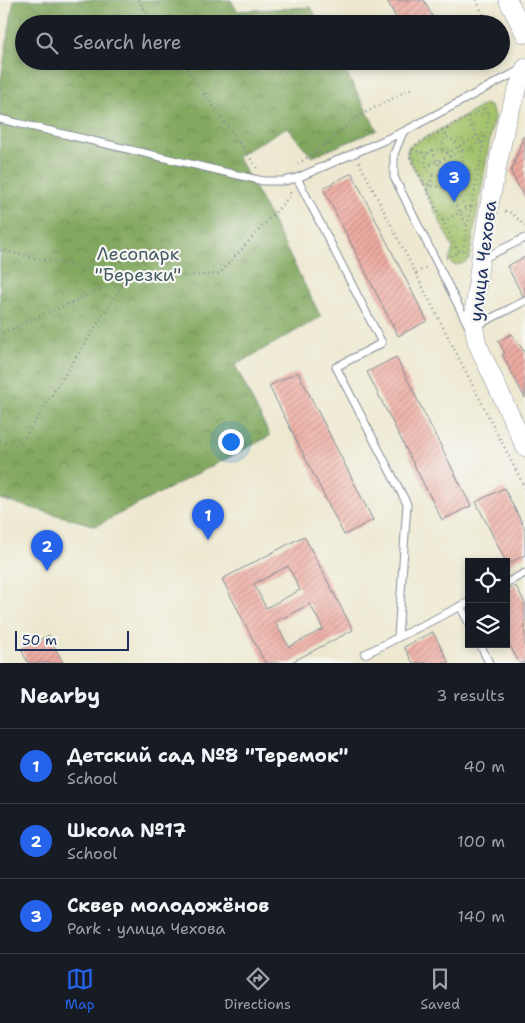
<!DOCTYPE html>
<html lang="en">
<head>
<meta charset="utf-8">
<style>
  :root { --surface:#171b24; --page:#20242c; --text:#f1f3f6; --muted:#9ea1a6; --line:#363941; --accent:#2563eb }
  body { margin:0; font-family:"Shantell Sans",sans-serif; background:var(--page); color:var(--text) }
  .controls { position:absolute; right:15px; bottom:15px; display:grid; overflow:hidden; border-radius:0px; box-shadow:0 2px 8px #0003 }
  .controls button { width:45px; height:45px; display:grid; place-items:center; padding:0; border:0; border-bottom:1px solid var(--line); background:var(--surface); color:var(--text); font:25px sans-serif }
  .scale { position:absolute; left:15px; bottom:12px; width:114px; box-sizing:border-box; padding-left:5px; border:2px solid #1b2f5e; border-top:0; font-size:14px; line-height:18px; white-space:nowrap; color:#1b2f5e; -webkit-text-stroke:4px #f6f6f2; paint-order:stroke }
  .you { position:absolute; left:230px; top:441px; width:18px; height:18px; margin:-12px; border:4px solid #fff; border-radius:50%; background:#1a73e8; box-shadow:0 0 0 8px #1a73e833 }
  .badge { display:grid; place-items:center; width:32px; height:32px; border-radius:50%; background:var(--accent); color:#fff; font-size:16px; font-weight:700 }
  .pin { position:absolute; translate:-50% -41px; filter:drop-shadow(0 1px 2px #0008) }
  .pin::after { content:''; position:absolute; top:26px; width:18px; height:15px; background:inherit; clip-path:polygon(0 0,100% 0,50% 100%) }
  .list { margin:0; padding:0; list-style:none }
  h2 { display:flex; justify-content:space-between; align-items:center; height:65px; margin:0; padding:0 20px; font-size:21px }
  h2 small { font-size:16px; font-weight:400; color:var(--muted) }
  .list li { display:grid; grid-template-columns:32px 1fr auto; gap:15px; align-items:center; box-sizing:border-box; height:75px; padding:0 20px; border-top:1px solid var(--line) }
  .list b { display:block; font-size:19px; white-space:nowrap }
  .list p { margin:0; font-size:16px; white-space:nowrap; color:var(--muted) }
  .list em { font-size:16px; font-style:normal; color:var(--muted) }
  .icon { flex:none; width:28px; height:28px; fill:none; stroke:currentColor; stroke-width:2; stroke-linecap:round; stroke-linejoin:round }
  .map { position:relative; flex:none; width:525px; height:663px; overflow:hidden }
  .search { position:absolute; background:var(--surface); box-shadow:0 2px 8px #0003; left:15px; right:15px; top:15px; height:55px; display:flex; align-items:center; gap:12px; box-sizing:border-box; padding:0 18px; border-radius:28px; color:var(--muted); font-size:19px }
  .sheet { height:290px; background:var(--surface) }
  nav { display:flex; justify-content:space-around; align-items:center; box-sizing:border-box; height:70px; border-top:1px solid var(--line); background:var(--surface); font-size:14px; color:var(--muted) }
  nav a { display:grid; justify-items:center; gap:2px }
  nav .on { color:var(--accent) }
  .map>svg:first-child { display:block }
  .forest { fill:url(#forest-crowns); stroke:#4f6c5f }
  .park { fill:url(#park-crowns); stroke:#607965 }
  .building { fill:url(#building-hatch); fill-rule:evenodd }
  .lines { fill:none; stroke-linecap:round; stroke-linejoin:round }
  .service-casing { stroke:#848c96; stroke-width:9 }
  .tertiary-casing { stroke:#848c96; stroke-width:19 }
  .path { stroke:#848c96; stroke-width:2.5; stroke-dasharray:1 4; stroke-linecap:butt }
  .service { stroke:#fff; stroke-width:7 }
  .tertiary { stroke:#fff; stroke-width:18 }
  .labels { text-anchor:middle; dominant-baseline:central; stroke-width:4.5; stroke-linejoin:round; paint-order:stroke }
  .park-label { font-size:18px; fill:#445b62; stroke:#f6f6f2 }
  .street-label { font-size:18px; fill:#1b2f5e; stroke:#f6f6f2 }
</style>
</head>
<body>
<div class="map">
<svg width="525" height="663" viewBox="0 0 525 663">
  <defs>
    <pattern id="forest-crowns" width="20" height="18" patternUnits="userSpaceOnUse" patternTransform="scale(1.25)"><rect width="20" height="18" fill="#83a960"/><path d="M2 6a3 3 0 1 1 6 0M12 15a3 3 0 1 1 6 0" fill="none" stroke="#6a8a52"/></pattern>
    <pattern id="park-crowns" width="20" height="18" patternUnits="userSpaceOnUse" patternTransform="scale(1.25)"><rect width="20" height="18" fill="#a4c36c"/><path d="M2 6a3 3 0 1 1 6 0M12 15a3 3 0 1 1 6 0" fill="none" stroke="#859f5c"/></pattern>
    <pattern id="building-hatch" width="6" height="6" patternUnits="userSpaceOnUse" patternTransform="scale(1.25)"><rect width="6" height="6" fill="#eeaca1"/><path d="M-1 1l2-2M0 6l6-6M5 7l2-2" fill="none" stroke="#c08c86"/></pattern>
  </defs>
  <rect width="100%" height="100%" fill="#f6f6f2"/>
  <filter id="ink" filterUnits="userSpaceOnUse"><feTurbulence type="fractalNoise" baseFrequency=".02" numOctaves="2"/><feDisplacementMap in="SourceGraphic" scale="10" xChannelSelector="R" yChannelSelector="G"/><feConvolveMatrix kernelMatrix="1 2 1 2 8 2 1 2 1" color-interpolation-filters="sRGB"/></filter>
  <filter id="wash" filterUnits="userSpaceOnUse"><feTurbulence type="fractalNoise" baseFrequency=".0096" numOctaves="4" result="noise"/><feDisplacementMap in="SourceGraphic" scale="20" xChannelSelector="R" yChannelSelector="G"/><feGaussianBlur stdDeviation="1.12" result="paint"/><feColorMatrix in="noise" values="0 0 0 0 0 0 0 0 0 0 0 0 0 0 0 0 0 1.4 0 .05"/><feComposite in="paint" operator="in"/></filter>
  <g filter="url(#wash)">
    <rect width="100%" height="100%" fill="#ede8cf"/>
    <!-- forest -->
    <path class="forest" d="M14 0H231L237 11 311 7 320 24H24V61H340L377 130 312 157 287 127 237 156 265 207 321 317 235 365 270 436 96 526 0 499V85Z"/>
    <!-- park -->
    <path class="park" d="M486 104 491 107 494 116 469 259C463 264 455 268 449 261L453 248 407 155 408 147Z"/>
    <g id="blocks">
      <!-- building -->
      <g class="building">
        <path d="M387 0H424L436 24H399Z"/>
        <path d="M523 137H525V199L511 172Z"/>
        <path d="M352 173 427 321 398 336 323 188Z"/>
        <path d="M525 257V296H523L507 266Z"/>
        <path d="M512 334 525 353V398L502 354 505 353 498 341Z"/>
        <path d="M396 357 471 506 442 520 367 372Z"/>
        <path d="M298 372 373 520 344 535 269 386Z"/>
        <path d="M504 488 525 529V555L507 564 476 502Z"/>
        <path d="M304 536 353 630 290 663H265L222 579ZM288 566 300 590 266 608 254 584ZM310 604 323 629 289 647 275 622Z"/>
        <path d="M516 586 525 603V663H519L506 638V591Z"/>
        <path d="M433 632 449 663H413L404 647Z"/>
        <path d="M49 635 63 663H28L21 649Z"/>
      </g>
    </g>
  </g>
  <g filter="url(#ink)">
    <use href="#blocks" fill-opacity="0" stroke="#848c96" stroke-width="1"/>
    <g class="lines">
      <!-- service casing -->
      <g class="service-casing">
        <g id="service">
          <path d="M0 119 263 181H284L297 178 403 132 520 70"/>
          <path d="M403 132 394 154V177L469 327"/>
          <path d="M297 178 382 343 336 367 407 504 398 637"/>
          <path d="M482 259 525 238"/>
          <path d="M474 327 525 301"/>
          <path d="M506 583 525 573"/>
          <path d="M460 606 469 623"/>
          <path d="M480 644 489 663"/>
          <path d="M365 654 469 602"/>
        </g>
      </g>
      <!-- tertiary casing -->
      <g class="tertiary-casing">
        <g id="tertiary">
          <path d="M508 0 525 34"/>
          <path d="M525 68 507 119 489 207 480 261 474 313V327L477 343 525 447"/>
        </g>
      </g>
      <!-- path -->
      <g class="path">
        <path d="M138 0 155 24"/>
        <path d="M476 0 488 24"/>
        <path d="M181 61 257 168"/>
        <path d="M485 108 489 117 463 250 460 252 457 249 410 157 412 150 418 143Z"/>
        <path d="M467 117 483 149"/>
        <path d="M441 149 448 127"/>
        <circle cx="438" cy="162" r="13"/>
        <path d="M412 150 427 154"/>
        <path d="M432 150 443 173"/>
        <path d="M316 151 328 153"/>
        <path d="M447 153 486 131"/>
        <path d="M410 157 424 161"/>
        <path d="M359 162 525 488"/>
        <path d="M298 164 316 151 359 116 414 87"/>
        <path d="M450 165 479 172"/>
        <path d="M426 167 485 140"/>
        <path d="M446 171 466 209"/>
        <path d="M441 174 467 227"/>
        <path d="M423 182C428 184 434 187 439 187 463 188 478 141 437 134"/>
        <path d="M428 191 433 174"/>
        <path d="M505 211 512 213 525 226"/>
        <path d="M443 221 472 206"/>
        <path d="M0 250 127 278 0 334"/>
        <path d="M446 258 460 252"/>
        <path d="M416 273 427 267"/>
        <path d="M0 441 19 446 127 278 219 274 291 195 289 190"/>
      </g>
      <!-- service -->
      <use href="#service" class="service"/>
      <!-- tertiary -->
      <use href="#tertiary" class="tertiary"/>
    </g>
  </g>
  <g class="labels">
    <!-- park labels -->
    <g class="park-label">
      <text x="138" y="254">Лесопарк<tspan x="138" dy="21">"Березки"</tspan></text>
    </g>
    <!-- street labels -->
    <g class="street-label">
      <text transform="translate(483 261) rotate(-83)">улица Чехова</text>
    </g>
  </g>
</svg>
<div class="controls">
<button><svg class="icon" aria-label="locate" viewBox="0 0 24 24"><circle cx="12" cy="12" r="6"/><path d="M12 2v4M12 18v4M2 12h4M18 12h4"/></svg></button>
<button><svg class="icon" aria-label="layers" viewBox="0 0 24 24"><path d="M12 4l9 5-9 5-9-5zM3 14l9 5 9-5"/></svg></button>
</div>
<div class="scale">50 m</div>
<div class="you"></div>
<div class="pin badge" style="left:208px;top:540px">1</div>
<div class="pin badge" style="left:47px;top:571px">2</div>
<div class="pin badge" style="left:454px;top:202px">3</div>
<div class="search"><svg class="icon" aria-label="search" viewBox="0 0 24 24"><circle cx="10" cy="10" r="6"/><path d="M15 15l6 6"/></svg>Search here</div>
</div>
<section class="sheet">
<h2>Nearby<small>3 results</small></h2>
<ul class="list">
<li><span class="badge">1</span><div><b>Детский сад №8 &quot;Теремок&quot;</b><p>School</p></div><em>40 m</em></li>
<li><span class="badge">2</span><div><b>Школа №17</b><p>School</p></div><em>100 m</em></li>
<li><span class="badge">3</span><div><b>Сквер молодожёнов</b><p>Park · улица Чехова</p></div><em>140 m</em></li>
</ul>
</section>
<nav>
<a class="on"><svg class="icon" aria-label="map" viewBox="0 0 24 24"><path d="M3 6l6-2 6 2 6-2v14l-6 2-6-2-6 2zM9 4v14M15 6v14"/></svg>Map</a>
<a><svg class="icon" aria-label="directions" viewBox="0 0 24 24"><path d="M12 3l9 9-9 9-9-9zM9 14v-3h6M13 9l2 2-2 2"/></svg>Directions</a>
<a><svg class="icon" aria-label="saved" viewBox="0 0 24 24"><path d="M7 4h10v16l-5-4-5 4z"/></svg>Saved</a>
</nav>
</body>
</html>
